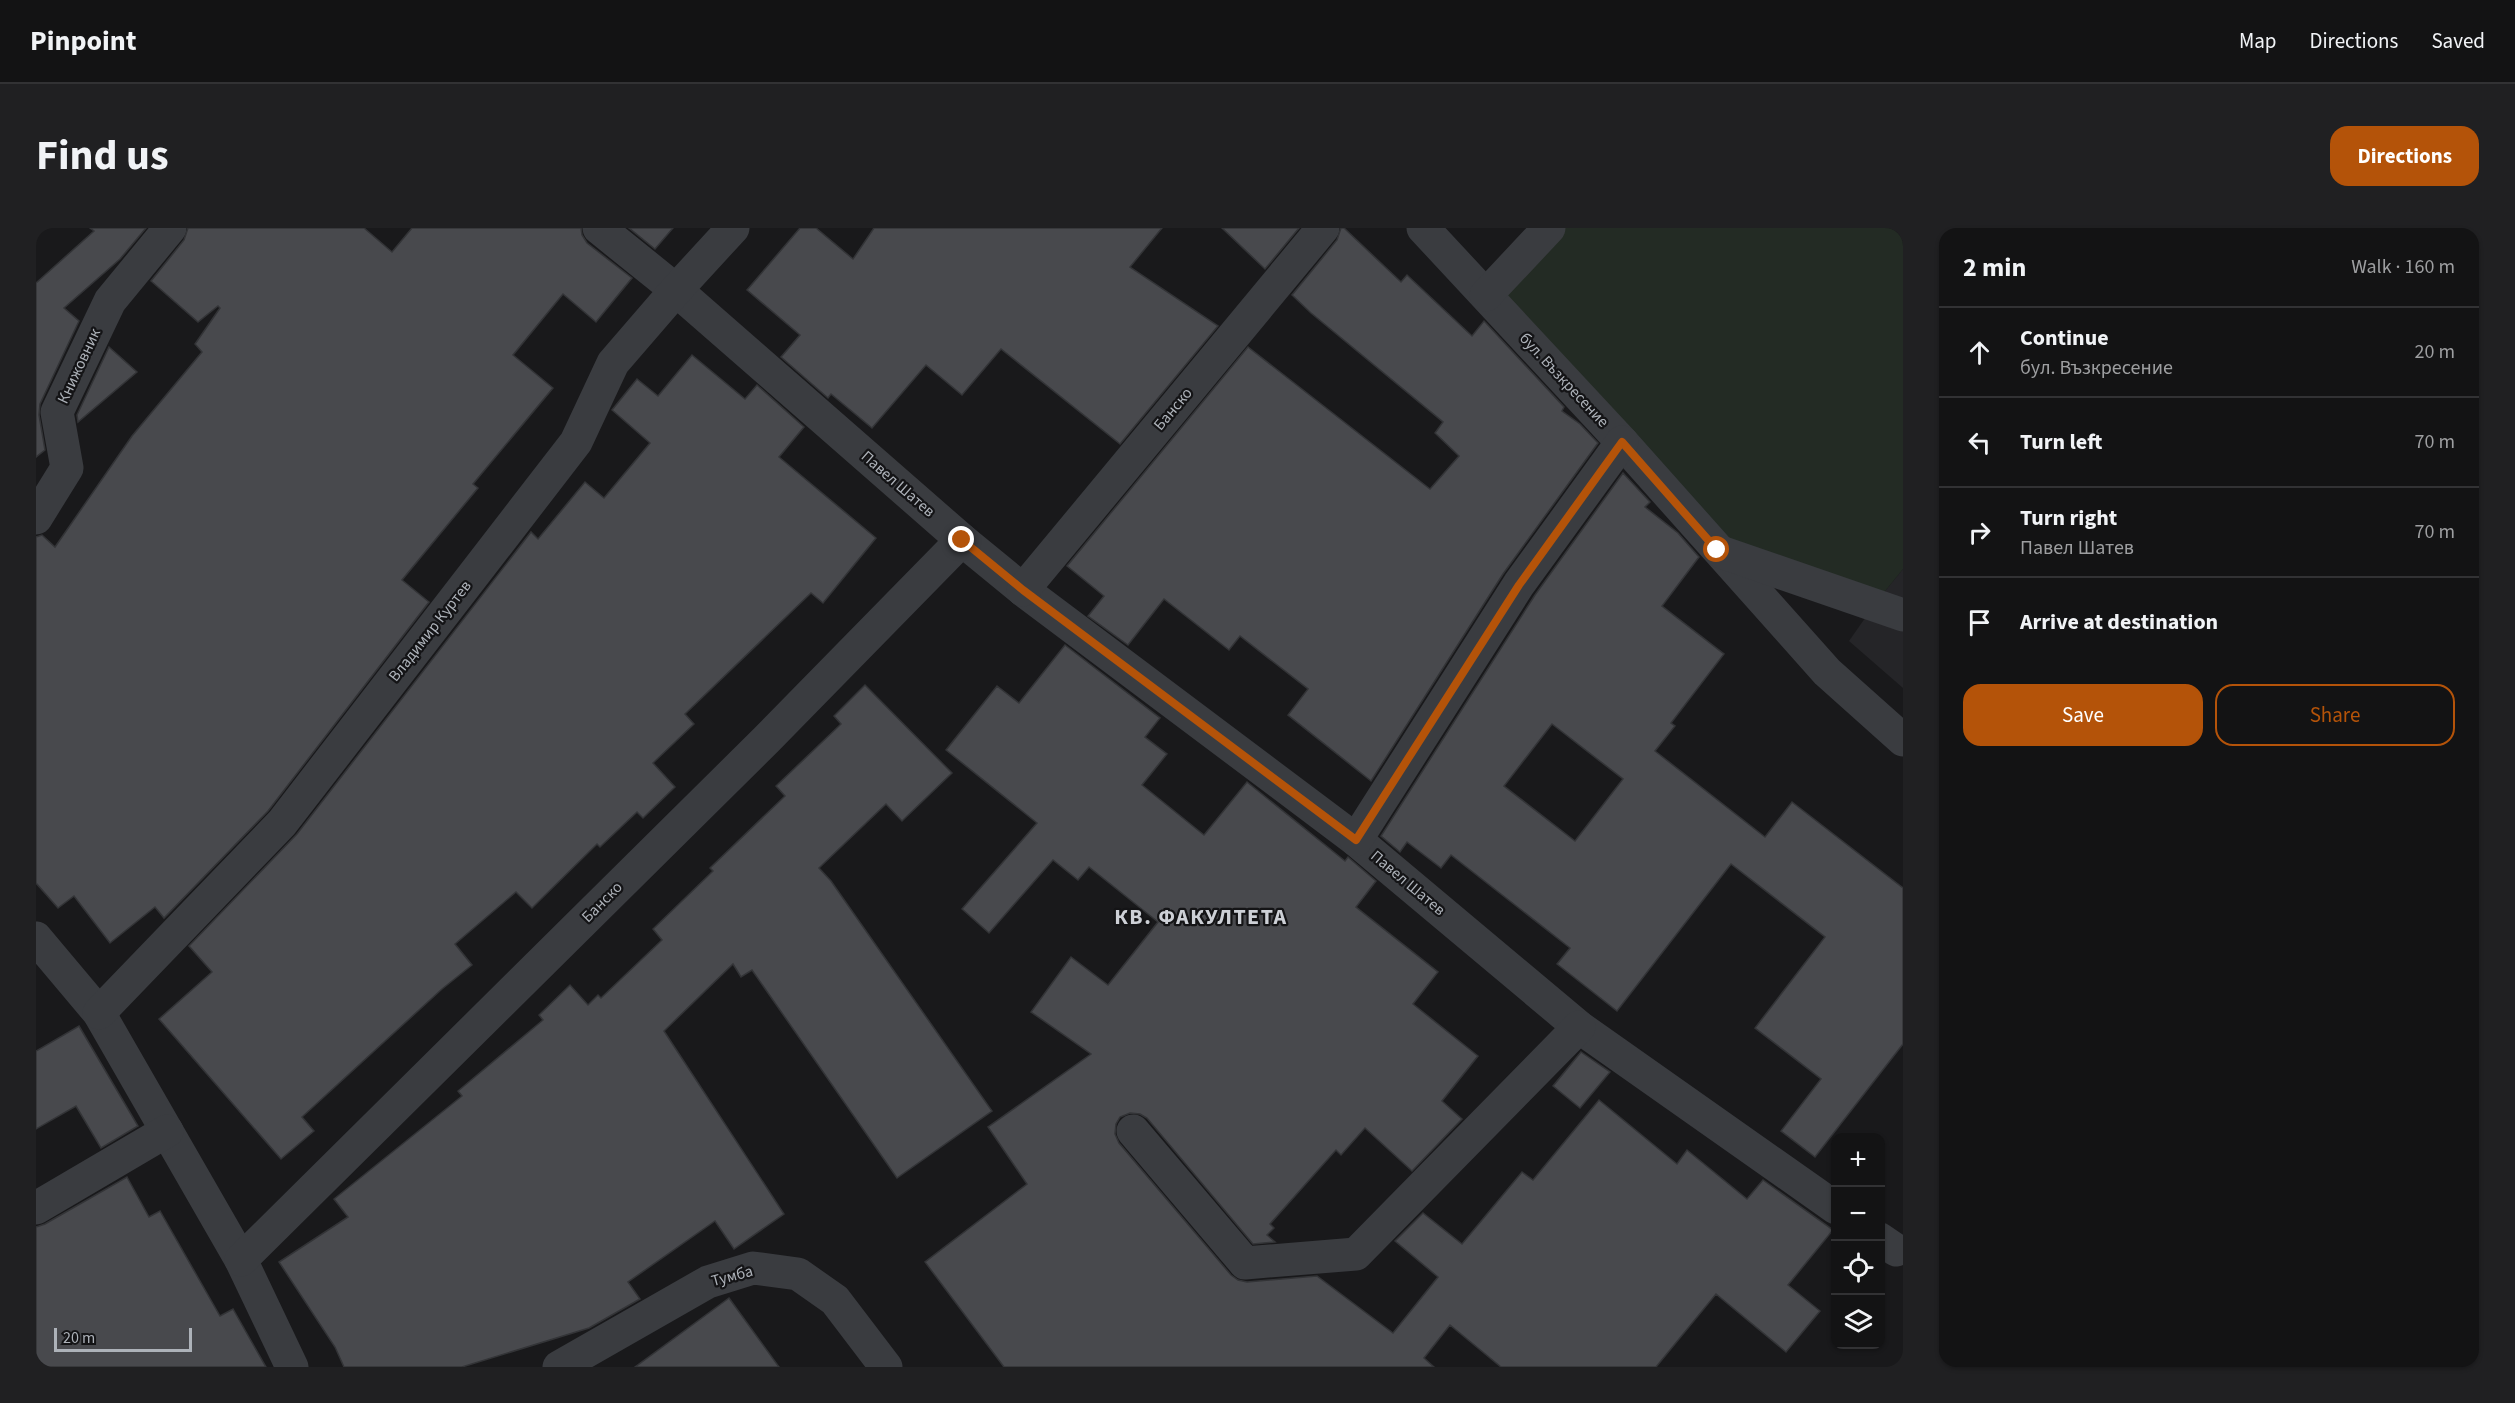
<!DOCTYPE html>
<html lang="en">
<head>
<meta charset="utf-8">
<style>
  :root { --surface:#131314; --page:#202022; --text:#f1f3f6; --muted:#9d9ea0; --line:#323234; --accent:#b45309 }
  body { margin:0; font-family:"Source Sans 3",sans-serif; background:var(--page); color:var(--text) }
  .controls { position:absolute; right:18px; bottom:18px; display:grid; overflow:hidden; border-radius:12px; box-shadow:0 2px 4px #0004 }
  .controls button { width:54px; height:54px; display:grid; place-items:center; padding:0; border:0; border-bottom:2px solid var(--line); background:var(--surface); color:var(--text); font:30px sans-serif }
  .scale { position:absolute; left:18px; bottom:15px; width:138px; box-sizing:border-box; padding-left:6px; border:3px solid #adb2b9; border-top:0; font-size:16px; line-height:21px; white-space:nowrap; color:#adb2b9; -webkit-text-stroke:4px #141416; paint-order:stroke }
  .stop { position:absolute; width:18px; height:18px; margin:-14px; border:4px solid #b45309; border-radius:50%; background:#fff }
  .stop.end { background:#b45309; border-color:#fff; box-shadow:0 2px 6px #0008 }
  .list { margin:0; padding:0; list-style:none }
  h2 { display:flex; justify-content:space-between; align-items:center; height:78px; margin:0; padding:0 24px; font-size:26px }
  h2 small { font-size:20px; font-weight:400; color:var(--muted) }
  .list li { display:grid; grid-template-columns:39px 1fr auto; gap:18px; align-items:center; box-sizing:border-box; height:90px; padding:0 24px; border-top:2px solid var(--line) }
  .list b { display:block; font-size:22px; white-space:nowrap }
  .list p { margin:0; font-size:20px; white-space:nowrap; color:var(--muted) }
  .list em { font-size:20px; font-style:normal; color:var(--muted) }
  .actions { display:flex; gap:12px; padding:18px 24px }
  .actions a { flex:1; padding:14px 0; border:2px solid var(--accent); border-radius:18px; text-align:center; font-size:21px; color:var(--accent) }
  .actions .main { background:var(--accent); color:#fff }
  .icon { flex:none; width:33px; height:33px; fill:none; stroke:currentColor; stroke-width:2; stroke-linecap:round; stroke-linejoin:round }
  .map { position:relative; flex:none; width:1867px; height:1139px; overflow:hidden; border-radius:18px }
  header { display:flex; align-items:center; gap:36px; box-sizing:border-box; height:84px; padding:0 30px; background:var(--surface); border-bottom:2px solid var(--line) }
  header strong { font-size:28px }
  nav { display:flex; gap:33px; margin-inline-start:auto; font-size:21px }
  .intro { display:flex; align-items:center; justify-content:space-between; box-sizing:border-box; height:144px; padding:0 36px }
  h1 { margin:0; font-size:42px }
  .button { padding:15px 27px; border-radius:18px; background:var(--accent); color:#fff; font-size:21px; font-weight:700 }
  main { display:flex; gap:36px; padding:0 36px }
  aside { flex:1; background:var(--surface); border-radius:18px; box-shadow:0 2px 4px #0004 }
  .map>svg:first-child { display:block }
  .built { fill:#252528 }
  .grass { fill:#232b24 }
  .building { fill:#48494d; stroke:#333437; stroke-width:1.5; fill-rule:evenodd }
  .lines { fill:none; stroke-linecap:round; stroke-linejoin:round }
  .minor { stroke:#3a3c40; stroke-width:33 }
  .route { stroke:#b45309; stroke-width:8 }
  .labels { text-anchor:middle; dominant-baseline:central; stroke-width:4.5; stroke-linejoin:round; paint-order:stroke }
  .street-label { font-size:16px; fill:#adb2b9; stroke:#141416 }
  .district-label { font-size:22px; font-weight:bold; letter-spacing:1.5px; fill:#cdd0d6; stroke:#141416 }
</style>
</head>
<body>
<header>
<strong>Pinpoint</strong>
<nav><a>Map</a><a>Directions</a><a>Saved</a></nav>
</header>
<div class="intro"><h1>Find us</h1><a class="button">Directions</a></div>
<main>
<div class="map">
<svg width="1867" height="1139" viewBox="0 0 1867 1139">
  <rect width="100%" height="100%" fill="#19191b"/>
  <!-- built -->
  <path class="built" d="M1867 341V460L1813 413 1841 373Z"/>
  <!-- grass -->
  <path class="grass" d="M1513 0H1867V341L1841 373 1681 322 1450 67Z"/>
  <!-- building -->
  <g class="building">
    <path d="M54 0H110L84 31 28 80 43 93 4 176 3 187 9 222 0 229V55L58 3Z"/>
    <path d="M152 0H328L356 24 376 0H545L546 7 551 15 596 50 560 94 527 66 477 127 517 160 437 256 442 260 366 352 393 374 232 583 128 690 119 679 74 715 38 668 22 680 0 655V309L6 307 19 319 96 208 166 124 159 116 184 80 182 78 162 94 115 53 148 12Z"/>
    <path d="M593 0H637L619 21Z"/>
    <path d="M764 0H780L817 31 838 0H1126L1094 39 1182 98 1084 216 965 121 926 167 890 137 836 200 795 166 792 170 745 129 764 107 711 62Z"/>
    <path d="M1186 0H1263L1229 41Z"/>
    <path d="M1305 0H1308L1365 54 1371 47 1436 108 1448 93 1450 95 1528 179 1526 183 1544 196 1562 215 1467 346 1335 553 1252 487 1272 461 1204 408 1193 422 1128 371 1092 417 1052 388 1068 368 1031 338 1212 119 1394 261 1423 228 1399 205 1407 194 1275 85 1256 67 1301 12Z"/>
    <path d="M73 119 101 144 42 194 41 187Z"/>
    <path d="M656 127 709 171 721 157 768 199 743 229 840 310 787 375 775 365 649 486 658 496 617 535 639 559 607 590 601 584 564 619 561 616 496 680 480 664 419 716 436 737 406 761 266 889 278 903 245 931 123 791 176 744 153 718 261 606 495 304 502 311 549 254 568 270 614 215 576 182 601 151 622 168Z"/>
    <path d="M1587 245 1614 274 1609 279 1642 305 1663 329 1626 378 1688 426 1635 495 1639 498 1619 523 1729 609 1756 574 1867 660V816L1779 929 1745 903 1785 851 1719 800 1789 709 1695 636 1581 783 1521 736 1534 720 1415 627 1405 640 1371 614 1364 624 1345 608 1499 367ZM1516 496 1587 551 1539 613 1468 558Z"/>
    <path d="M1029 417 1124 490 1109 509 1131 526 1106 557 1168 607 1211 554 1309 633 1312 629 1340 653 1320 679 1402 744 1377 776 1442 828 1406 873 1426 891 1376 943 1329 900 1305 927 1300 922 1234 996 1238 1000 1231 1007 1239 1014 1217 1016 1111 890 1104 886 1094 885 1084 889 1080 896 1079 906 1083 915 1195 1047 1202 1052 1211 1054 1281 1048 1357 1105 1402 1049 1359 1013 1387 985 1426 1016 1486 944 1497 952 1563 872 1641 936 1651 922 1711 971 1727 952 1797 1002 1752 1057 1784 1083 1750 1124 1680 1066 1620 1139H1465L1414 1097 1388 1130 1398 1139H968L889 1034 991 956 952 899 1055 826 995 784 1035 729 1072 757 1122 694 1053 639 1042 652 1017 632 953 705 926 681 1001 595 910 522 961 458 983 475Z"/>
    <path d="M829 457 916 545 866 593 850 576 783 640 795 653 956 883 861 950 716 742 705 749 697 736 628 803 748 986 698 1021 679 993 592 1054 604 1071 553 1100 426 1139H308L299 1119 243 1034 312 989 298 971 426 868 422 863 507 792 503 787 534 757 552 777 562 767 565 770 626 712 617 701 677 643 674 640 749 568 740 558 805 496 798 488Z"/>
    <path d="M43 798 102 898 65 920 40 878 0 901V823Z"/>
    <path d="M1545 824 1574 844 1544 880 1517 858Z"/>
    <path d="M91 949 113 989 124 983 184 1088 197 1081 230 1139H0V999L9 996Z"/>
    <path d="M693 1070 743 1139H599Z"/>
  </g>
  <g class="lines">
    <!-- minor -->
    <g class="minor">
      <path d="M563 0 640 62 926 312 987 362 1320 612 1543 799 1800 980"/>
      <path d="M1387 0 1586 214 1791 444 1867 512"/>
      <path d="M1450 67 1513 0"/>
      <path d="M0 290 31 240 21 184 74 73 134 0"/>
      <path d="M1685 324 1867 387"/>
      <path d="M987 362 1287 0"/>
      <path d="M1320 612 1483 356 1586 214"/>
      <path d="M0 710 63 785 205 1032 256 1139"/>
      <path d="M63 785 246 595 540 214 577 135 640 62 697 0"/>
      <path d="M1097 903 1209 1035 1320 1026 1543 799"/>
      <path d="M0 980 131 903"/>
      <path d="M1844 1011 1860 1022"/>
      <path d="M205 1032 730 512 926 312"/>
      <path d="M523 1139 672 1054 717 1040 762 1046 799 1072 850 1139"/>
    </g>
  </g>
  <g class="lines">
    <!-- route -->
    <path class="route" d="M926 312 987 362 1320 612 1483 357 1586 214 1681 322"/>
  </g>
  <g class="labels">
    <!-- street labels -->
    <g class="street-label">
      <text transform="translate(43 138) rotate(-65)">Книжовник</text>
      <text transform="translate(1528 152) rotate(47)">бул. Възкресение</text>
      <text transform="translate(1137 181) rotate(-50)">Банско</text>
      <text transform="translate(862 256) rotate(41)">Павел Шатев</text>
      <text transform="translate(394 403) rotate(-52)">Владимир Куртев</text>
      <text transform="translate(1372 655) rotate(40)">Павел Шатев</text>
      <text transform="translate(566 674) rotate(-45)">Банско</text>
      <text transform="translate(696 1048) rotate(-15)">Тумба</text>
    </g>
    <!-- district labels -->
    <g class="district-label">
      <text x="1165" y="689">КВ. ФАКУЛТЕТА</text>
    </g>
  </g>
</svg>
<div class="controls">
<button>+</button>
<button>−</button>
<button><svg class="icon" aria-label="locate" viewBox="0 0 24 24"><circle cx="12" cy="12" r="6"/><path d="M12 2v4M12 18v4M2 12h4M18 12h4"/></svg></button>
<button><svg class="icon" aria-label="layers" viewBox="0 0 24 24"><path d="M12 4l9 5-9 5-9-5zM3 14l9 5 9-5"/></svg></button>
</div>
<div class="scale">20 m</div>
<div class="stop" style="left:1681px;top:322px"></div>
<div class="stop end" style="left:926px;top:312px"></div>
</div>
<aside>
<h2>2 min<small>Walk · 160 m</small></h2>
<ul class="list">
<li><svg class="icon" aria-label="ahead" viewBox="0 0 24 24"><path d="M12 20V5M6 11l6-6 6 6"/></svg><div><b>Continue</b><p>бул. Възкресение</p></div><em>20 m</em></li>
<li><svg class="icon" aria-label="left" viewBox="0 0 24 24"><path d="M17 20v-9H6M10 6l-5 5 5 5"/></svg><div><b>Turn left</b></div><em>70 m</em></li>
<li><svg class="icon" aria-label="right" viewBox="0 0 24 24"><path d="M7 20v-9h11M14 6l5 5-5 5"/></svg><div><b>Turn right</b><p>Павел Шатев</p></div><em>70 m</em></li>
<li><svg class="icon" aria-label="arrive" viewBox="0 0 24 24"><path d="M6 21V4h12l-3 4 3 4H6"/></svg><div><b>Arrive at destination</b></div></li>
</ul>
<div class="actions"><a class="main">Save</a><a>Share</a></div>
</aside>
</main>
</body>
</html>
